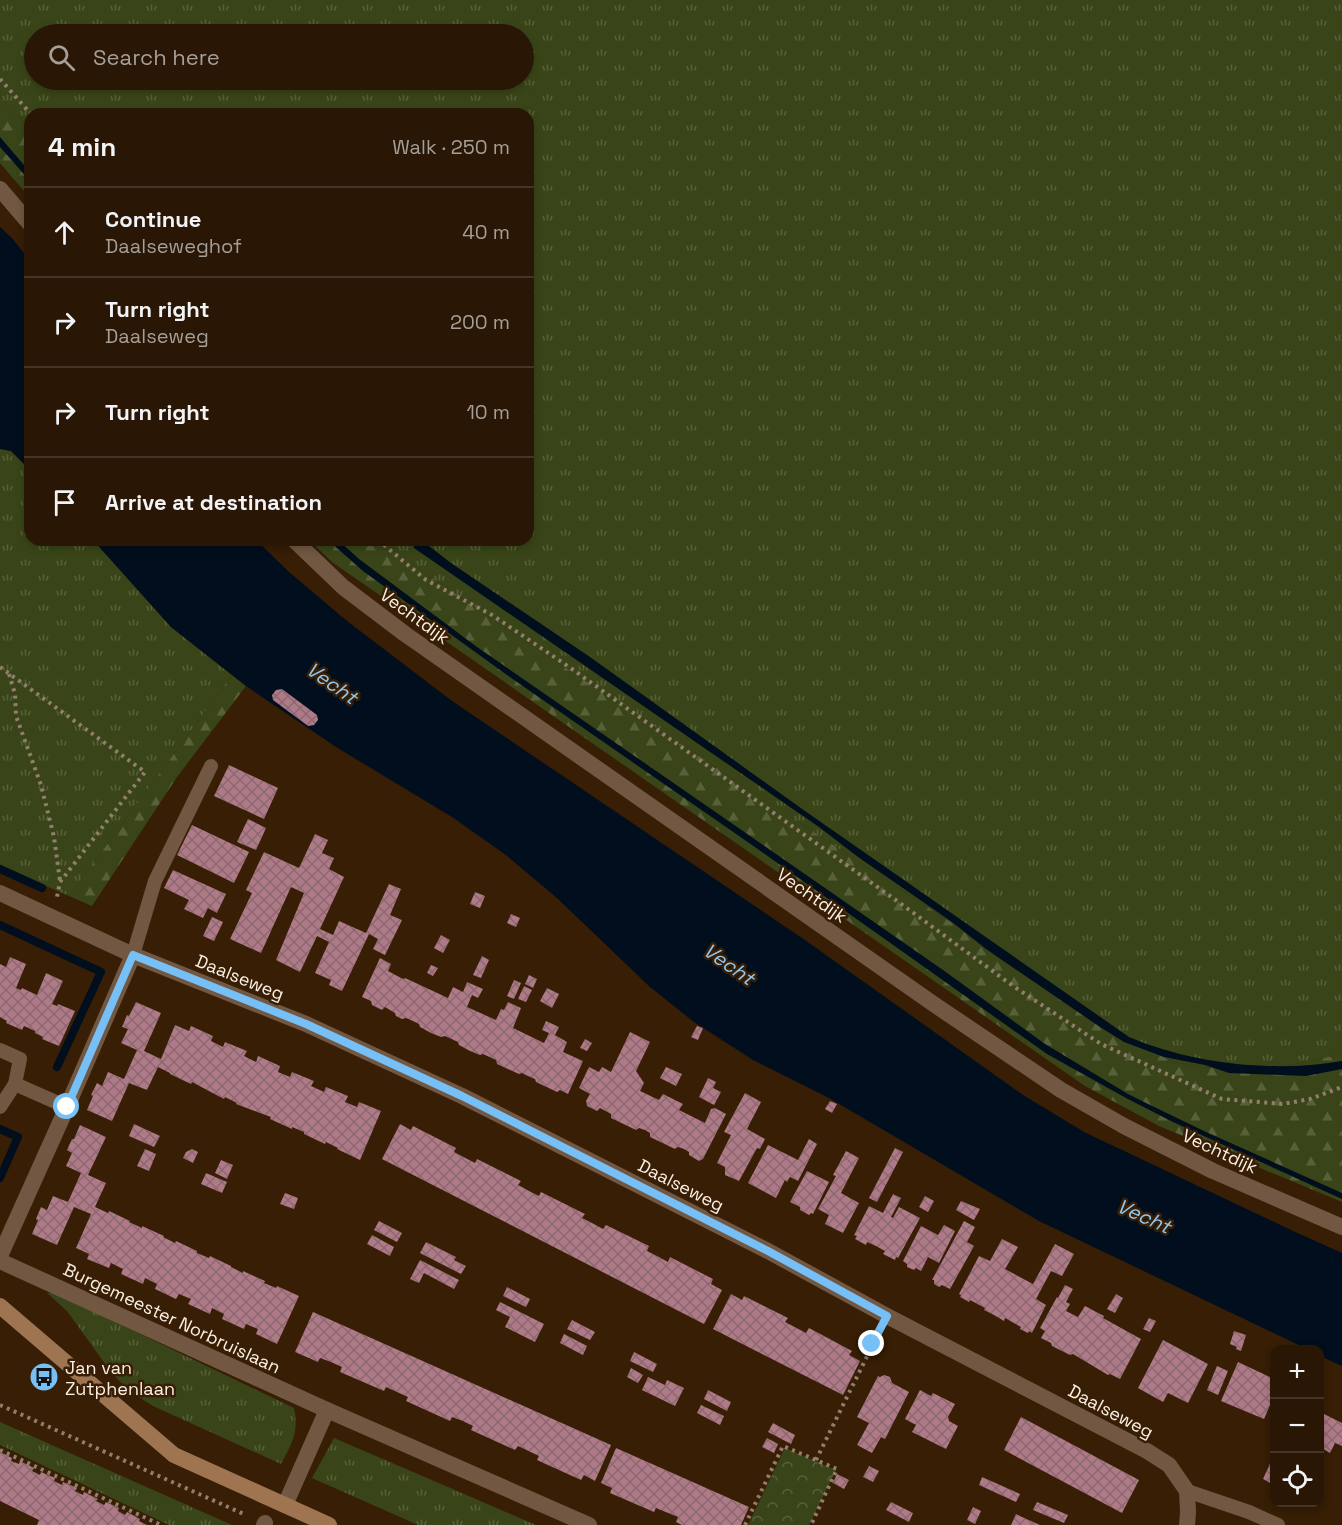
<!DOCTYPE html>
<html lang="en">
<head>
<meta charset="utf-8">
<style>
  :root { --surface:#291604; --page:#311f0e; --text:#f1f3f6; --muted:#a59f9a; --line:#453526 }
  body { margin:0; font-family:"Space Grotesk",sans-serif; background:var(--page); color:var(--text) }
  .controls { position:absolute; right:18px; bottom:18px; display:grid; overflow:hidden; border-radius:12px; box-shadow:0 3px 9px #0003 }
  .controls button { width:54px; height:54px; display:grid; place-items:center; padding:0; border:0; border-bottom:2px solid var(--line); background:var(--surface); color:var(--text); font:30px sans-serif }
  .stop { position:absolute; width:18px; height:18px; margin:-14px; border:4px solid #76c0f7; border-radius:50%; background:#fff }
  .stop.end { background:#76c0f7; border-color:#fff; box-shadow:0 2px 6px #0008 }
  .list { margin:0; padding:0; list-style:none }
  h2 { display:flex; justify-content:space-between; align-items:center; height:78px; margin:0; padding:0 24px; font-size:26px }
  h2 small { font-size:20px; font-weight:400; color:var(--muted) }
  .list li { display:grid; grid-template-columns:39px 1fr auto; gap:18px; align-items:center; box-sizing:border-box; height:90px; padding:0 24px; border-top:2px solid var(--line) }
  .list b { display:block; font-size:22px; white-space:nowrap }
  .list p { margin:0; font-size:20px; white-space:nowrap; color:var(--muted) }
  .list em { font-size:20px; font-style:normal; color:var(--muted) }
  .icon { flex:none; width:33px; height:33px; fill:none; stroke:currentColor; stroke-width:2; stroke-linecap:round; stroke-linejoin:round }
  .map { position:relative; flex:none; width:1342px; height:1525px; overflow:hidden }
  .search { position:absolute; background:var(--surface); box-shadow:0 3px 9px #0003; left:24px; top:24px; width:510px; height:66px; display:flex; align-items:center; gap:15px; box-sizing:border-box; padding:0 21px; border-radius:33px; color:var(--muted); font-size:22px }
  .panel { position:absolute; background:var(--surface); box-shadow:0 3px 9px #0003; left:24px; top:108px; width:510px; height:438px; border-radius:18px }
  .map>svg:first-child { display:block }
  .grass { fill:url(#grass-tufts); fill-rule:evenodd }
  .forest { fill:url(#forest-firs) }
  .park { fill:url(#park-crowns) }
  .water { fill:#000e1d }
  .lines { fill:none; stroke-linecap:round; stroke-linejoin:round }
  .stream { stroke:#000e1d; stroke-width:8 }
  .building { fill:url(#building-cross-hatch) }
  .path { stroke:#927e6c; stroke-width:4; stroke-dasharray:3 4.5; stroke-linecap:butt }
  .service { stroke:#725842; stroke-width:14 }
  .pedestrian { stroke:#725842; stroke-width:16 }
  .minor { stroke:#725842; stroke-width:16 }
  .tertiary { stroke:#725842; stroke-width:16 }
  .secondary { stroke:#9e7550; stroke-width:16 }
  .route { stroke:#76c0f7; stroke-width:8 }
  .labels { text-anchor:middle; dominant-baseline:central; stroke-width:5; stroke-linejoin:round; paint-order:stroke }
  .street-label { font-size:18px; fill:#fcefe4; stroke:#371e05 }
  .poi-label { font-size:18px; fill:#fcefe4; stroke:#371e05; text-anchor:start }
  .water-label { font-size:20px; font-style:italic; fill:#90c7f1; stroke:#371e05 }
</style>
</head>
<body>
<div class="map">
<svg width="1342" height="1525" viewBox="0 0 1342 1525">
  <defs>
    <pattern id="grass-tufts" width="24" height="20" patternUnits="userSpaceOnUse" patternTransform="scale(1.5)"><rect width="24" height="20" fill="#394518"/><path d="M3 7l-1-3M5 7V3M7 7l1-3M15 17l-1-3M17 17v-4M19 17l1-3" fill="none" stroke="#576039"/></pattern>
    <pattern id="forest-firs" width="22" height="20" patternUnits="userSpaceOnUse" patternTransform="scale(1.5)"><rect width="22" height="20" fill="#394518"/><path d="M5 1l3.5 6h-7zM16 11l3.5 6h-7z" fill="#576039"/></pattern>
    <pattern id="park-crowns" width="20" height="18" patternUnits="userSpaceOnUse" patternTransform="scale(1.5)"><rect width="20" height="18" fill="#394518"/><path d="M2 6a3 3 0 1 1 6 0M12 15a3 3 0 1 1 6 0" fill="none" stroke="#576039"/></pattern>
    <pattern id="building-cross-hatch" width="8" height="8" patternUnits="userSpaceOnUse" patternTransform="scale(1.5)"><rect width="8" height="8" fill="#ae7a87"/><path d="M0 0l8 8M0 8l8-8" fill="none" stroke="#8c6870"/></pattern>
  </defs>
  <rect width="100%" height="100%" fill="#371e05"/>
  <!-- grass -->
  <g class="grass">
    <path d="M0 0H1342V1054L1282 1067 1250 1070 1201 1067 1174 1062 1141 1046 886 880 492 619 399 555 381 540H528V114H30V130L0 96ZM34 34H524V80H34Z"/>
    <path d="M0 449 11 451 30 470V540H93L171 627 232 675 69 896 0 866Z"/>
    <path d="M47 1293H55L294 1408C299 1434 292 1442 281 1464L153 1406 129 1391 111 1372 67 1311Z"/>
    <path d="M0 1422 232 1525H169L0 1445Z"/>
    <path d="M334 1438 536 1525H418L312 1478Z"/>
  </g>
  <!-- forest -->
  <g class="forest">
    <path d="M0 96 30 130V198L0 163Z"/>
    <path d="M309 540H381L399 555 492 619 886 880 1141 1046 1174 1062 1201 1067 1250 1070 1282 1067 1342 1054V1202L1159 1126 1085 1086 332 562Z"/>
    <path d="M232 675 246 686 177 777 92 906 69 896Z"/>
  </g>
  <!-- park -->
  <path class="park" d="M785 1448 836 1470 809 1525H748Z"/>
  <!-- water -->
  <g class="water">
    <path d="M0 137 30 172V181L0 147Z"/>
    <path d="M0 227 12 238 30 261V470L11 451 0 449Z"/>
    <path d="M93 540H256L289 572 347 621 452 701 802 938 1023 1095 1084 1132 1293 1231 1342 1253V1366L1320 1356V1350L1307 1349 1039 1221 829 1098 753 1060 694 1022 650 987 557 898 506 855 452 817 336 747 246 686 171 627Z"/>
    <path d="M328 540H338L359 559 477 647 753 838 943 970 1045 1044 1128 1094 1146 1103 1206 1132 1342 1193V1199L1173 1122 1126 1098 1047 1054 752 845 507 675 363 571Z"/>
    <path d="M415 540H421L451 563 590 657 805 811 1129 1037C1192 1064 1274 1073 1342 1061V1069L1306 1076 1229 1073 1205 1065 1164 1057 1124 1042 1100 1027 986 949 952 922 858 857 819 827 414 548 413 543Z"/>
  </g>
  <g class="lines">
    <!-- stream -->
    <g class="stream">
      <path d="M0 869 42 888"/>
      <path d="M0 925 101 972 57 1067"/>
      <path d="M0 1129 18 1137 0 1178"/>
    </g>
  </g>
  <!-- building -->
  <g class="building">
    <path d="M282 689 317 715 318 720 314 725 308 726 273 700 272 695 276 690Z"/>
    <path d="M229 765 278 788 264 819 214 796Z"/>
    <path d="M248 819 266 828 256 850 237 842Z"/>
    <path d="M192 825 249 852 234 883 177 855Z"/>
    <path d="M315 834 328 840 322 853 334 858 329 869 344 877 320 929 333 935 339 921 366 933 389 884 401 889 390 915 402 920 385 955 373 949 378 939 369 934 342 991 329 985 331 980 315 973 329 942 317 936 300 972 276 960 304 893 291 887 261 953 230 939 252 893 246 890 264 852 299 868Z"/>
    <path d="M173 870 226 894 217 913 208 908 203 918 184 909 189 900 164 888Z"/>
    <path d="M475 892 485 896 480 908 470 904Z"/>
    <path d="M511 914 520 918 516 927 507 923Z"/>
    <path d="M212 917 223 922 214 941 203 936Z"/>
    <path d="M441 935 450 940 443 953 434 948Z"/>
    <path d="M482 956 489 960 481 978 473 975Z"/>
    <path d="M10 957 26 964 16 988 21 990 22 988 37 995 46 973 63 981 52 1004 57 1006 58 1004 75 1011 59 1046 42 1039 43 1037 35 1033V1031L24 1026 22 1030 6 1023 7 1021 0 1017V964L6 967Z"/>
    <path d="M380 958 391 964 388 971 401 978 404 979 405 978 448 998 453 987 463 992 467 982 483 989 478 998 472 995 467 1007 496 1020 501 1009 504 1010 508 1002 521 1008 513 1028 544 1043 549 1033 542 1030 546 1021 559 1027 555 1035 567 1042 563 1052 583 1061 568 1094 560 1090 557 1092 536 1082 535 1079 528 1076 522 1073 519 1074 497 1064 496 1060 483 1054 480 1055 470 1051 459 1045 458 1042 445 1036 441 1037 431 1033 420 1027 419 1024 413 1021 406 1018 402 1019 396 1016 395 1013 385 1007 382 1010 372 1005 371 1001 362 997Z"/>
    <path d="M431 965 438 968 433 976 427 973Z"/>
    <path d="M529 975 537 979 533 988 525 984Z"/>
    <path d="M514 980 521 983 514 999 507 996Z"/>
    <path d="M524 986 532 990 526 1002 518 999Z"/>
    <path d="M547 988 559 994 552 1008 540 1001Z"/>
    <path d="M136 1002 161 1013 144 1051 161 1059 175 1025 189 1031 191 1026 213 1036 211 1041 223 1047 225 1042 247 1051 244 1056 256 1062 258 1056 280 1066 278 1072 290 1077 292 1072 314 1081 311 1086 324 1092 326 1087 348 1096 345 1102 357 1107 359 1102 381 1111 360 1160 337 1149 338 1148 326 1142 325 1144 304 1134V1132L292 1127V1129L270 1119 271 1117 236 1104 237 1103 225 1097 224 1099 192 1082 191 1084 170 1074V1073L158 1067 147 1090 129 1083 112 1121 87 1110 93 1096 91 1095 97 1083 102 1086 108 1072 124 1079 137 1050 121 1043 128 1029 122 1027 127 1015 129 1016Z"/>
    <path d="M697 1026 703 1028 698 1040 691 1037Z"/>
    <path d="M630 1032 650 1042 636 1071 644 1083 640 1091 659 1100 663 1094 683 1104 679 1110 705 1123 711 1109 715 1108 726 1114 703 1159 699 1161 689 1155V1152L684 1149 678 1147 675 1149 650 1137V1133L645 1130 639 1128 636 1130 611 1118V1114L600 1108 597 1111 587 1106 586 1101 590 1094 579 1088 589 1067 599 1072 602 1067 611 1072Z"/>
    <path d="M585 1039 592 1043 587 1051 580 1048Z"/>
    <path d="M666 1067 682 1074 676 1086 660 1078Z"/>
    <path d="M708 1078 716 1082 713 1088 721 1092 714 1105 699 1097Z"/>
    <path d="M745 1093 761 1102 747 1129 765 1139 760 1149 757 1148 739 1181 725 1175V1167L717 1163 731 1135 724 1132Z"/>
    <path d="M830 1101 837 1104 832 1113 825 1109Z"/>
    <path d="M134 1124 160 1136 154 1147 129 1136Z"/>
    <path d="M400 1124 411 1130 413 1126 456 1148 454 1152 475 1163 477 1159 521 1181 518 1185 529 1191 539 1196 541 1192 585 1214 582 1218 592 1223 603 1229 606 1225 649 1246 647 1251 657 1256 668 1262 670 1257 713 1279 711 1284 722 1290 704 1324 382 1159Z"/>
    <path d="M80 1125 106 1137 88 1175 106 1183 95 1207 108 1213 109 1211 130 1221 129 1222 142 1228V1226L164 1236 163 1237 175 1243 176 1241 197 1251V1253L209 1258 210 1256 231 1266V1267L243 1273V1271L265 1281 264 1283 276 1288 277 1286 299 1296 277 1344 256 1334 258 1329 246 1324 244 1329 222 1319 224 1314 212 1308 210 1314 188 1304 191 1299 179 1294 176 1299 155 1289 157 1284 145 1278 143 1284 121 1274 123 1269 111 1263 109 1268 87 1259 89 1254 76 1248 91 1214 74 1207 57 1245 32 1234 38 1220 36 1219 41 1207 47 1210 53 1196 68 1202 81 1173 66 1166 72 1153 67 1150 72 1139H74Z"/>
    <path d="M809 1139 817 1144 798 1181 790 1177 787 1182 785 1180 776 1198 748 1183 768 1145 798 1160Z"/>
    <path d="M895 1148 903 1152 877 1202 869 1198Z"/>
    <path d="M145 1149 156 1154 149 1171 137 1166Z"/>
    <path d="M192 1149 198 1152 193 1163 183 1158 186 1152Z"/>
    <path d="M846 1151 859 1158 841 1193 859 1203 843 1233 825 1224 829 1215 818 1209 836 1176 833 1175Z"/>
    <path d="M221 1160 233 1165 227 1179 215 1173Z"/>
    <path d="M807 1171 829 1182 813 1214 811 1213 809 1215 800 1210V1207L790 1202Z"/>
    <path d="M206 1173 227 1182 222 1193 201 1184Z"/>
    <path d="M285 1193 298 1198 294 1209 280 1204Z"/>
    <path d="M893 1194 901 1198 891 1217 893 1218 899 1207 920 1218 898 1258 896 1257 895 1260 883 1254 885 1251 876 1246 867 1242 866 1245 855 1239 857 1236 854 1235 869 1206 883 1213Z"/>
    <path d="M925 1196 934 1201 928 1212 919 1207Z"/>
    <path d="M961 1201 980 1209 974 1220 956 1210Z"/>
    <path d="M379 1221 402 1233 397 1242 374 1230Z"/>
    <path d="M964 1221 975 1227 967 1242 974 1246 950 1289 942 1285 939 1287 934 1284V1280H932Z"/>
    <path d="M944 1225 955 1231 939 1263 928 1257 921 1271 916 1268 914 1270 907 1267V1264L903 1261 921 1226 938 1235Z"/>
    <path d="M372 1235 394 1247 390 1256 367 1244Z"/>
    <path d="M1002 1239 1018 1247 1005 1269 1033 1284 1055 1244 1074 1254 1062 1276 1051 1271 1036 1299 1046 1305 1032 1333 1029 1331 1028 1333 1020 1329 1021 1327 1005 1318 1004 1321 994 1315 984 1310 985 1308 970 1300 969 1302 960 1297 961 1295 959 1294 979 1256 990 1261Z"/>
    <path d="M426 1242 456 1257 454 1260 466 1266 461 1274 420 1253Z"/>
    <path d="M420 1260 459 1280 454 1289 424 1273 419 1283 410 1279Z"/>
    <path d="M1065 1285 1073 1289 1066 1302 1070 1304 1066 1311 1078 1317 1085 1306 1104 1316 1103 1318 1141 1339 1120 1379 1110 1374 1108 1375 1073 1354 1070 1355 1052 1346 1051 1343 1041 1338 1045 1331 1040 1328 1057 1297 1058 1298Z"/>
    <path d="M507 1287 530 1299 526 1307 503 1296Z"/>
    <path d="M731 1294 742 1300 744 1296 788 1318 785 1322 806 1333 809 1328 852 1351 849 1355 860 1361 843 1395 713 1329Z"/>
    <path d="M1116 1294 1123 1298 1115 1313 1107 1309Z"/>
    <path d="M500 1302 544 1324 535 1342 505 1327 510 1317 496 1310Z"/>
    <path d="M313 1312 611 1445 595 1481 584 1475 581 1480 537 1460 539 1456 518 1446 515 1450 471 1430 473 1426 463 1421 452 1417 450 1421 406 1401 408 1397 386 1387 384 1391 340 1372 342 1367 331 1362 320 1358 318 1362 295 1352Z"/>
    <path d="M1149 1318 1156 1321 1150 1332 1143 1329Z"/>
    <path d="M572 1320 595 1332 590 1340 567 1329Z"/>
    <path d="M1234 1331 1246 1335 1241 1351 1236 1349 1237 1347 1230 1344Z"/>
    <path d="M564 1334 587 1346 583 1355 560 1343Z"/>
    <path d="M1163 1340 1208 1364 1188 1403 1168 1393 1163 1402 1138 1388Z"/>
    <path d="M634 1352 657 1364 653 1372 630 1361Z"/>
    <path d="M1238 1362 1274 1379V1396L1264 1419 1221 1401Z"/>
    <path d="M1217 1366 1228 1371 1218 1395 1207 1390Z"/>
    <path d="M631 1368 643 1375 638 1383 627 1377Z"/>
    <path d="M884 1375 890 1377 892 1383 909 1392 885 1439 881 1437 872 1453 857 1445 869 1423 857 1417 878 1376 880 1377Z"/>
    <path d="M648 1377 665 1385 667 1380 684 1388 675 1406 642 1390Z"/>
    <path d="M708 1390 731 1402 727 1411 704 1399Z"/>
    <path d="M920 1390 931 1396 933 1393 955 1404 948 1417 949 1421 958 1426 946 1449 912 1432 916 1425 905 1419Z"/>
    <path d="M701 1405 724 1416 720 1425 697 1413Z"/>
    <path d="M1320 1412 1342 1423V1446L1335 1443 1330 1453 1320 1447Z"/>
    <path d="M1021 1417 1139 1480 1122 1513 1004 1450Z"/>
    <path d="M773 1423 795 1435 791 1444 768 1432Z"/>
    <path d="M767 1438 778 1444 774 1453 762 1447Z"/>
    <path d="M616 1448 749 1507 741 1525H682L676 1522 678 1517 656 1508 654 1512 610 1493 612 1488 601 1483Z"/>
    <path d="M0 1452 12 1458 11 1461 19 1464 20 1461 34 1468 32 1471 40 1475 41 1472 55 1478 54 1481 62 1485 63 1482 77 1488 75 1491 83 1495 84 1492 98 1499 96 1501 104 1505 106 1502 119 1508 118 1511 125 1515 127 1512 140 1519 139 1521 147 1525H37L39 1520 0 1501Z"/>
    <path d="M1274 1455V1485L1263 1479Z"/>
    <path d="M869 1466 879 1471 873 1482 863 1477Z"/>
    <path d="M837 1474 849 1480 844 1489 833 1483Z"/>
    <path d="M982 1477 1020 1494 1016 1502 979 1485Z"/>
    <path d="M891 1502 913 1513 909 1522 886 1510Z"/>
    <path d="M1037 1502 1068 1515 1064 1523 1033 1510Z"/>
    <path d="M973 1507 981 1511 975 1524 967 1520Z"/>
    <path d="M1016 1514 1022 1517 1040 1525H1011Z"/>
  </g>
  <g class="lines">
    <!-- path -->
    <g class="path">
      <path d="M0 79 31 114"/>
      <path d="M378 540 426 580 492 615 572 669 904 906 1013 986 1101 1044 1222 1099 1283 1104 1310 1099 1342 1087"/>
      <path d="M0 667 145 772 60 882 57 897"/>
      <path d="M9 674 15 694 16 716 41 785 54 837 60 881"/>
      <path d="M0 1405 246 1515"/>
      <path d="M0 1450 161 1525"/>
      <path d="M816 1460 878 1334"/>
      <path d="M745 1525 783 1446 837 1469 811 1525"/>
    </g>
    <!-- service -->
    <g class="service">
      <path d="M133 955 155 881 211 766"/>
      <path d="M0 1050 20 1059 15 1084 0 1107"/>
      <path d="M15 1084 67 1107"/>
      <path d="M1187 1491 1249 1512 1278 1525"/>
    </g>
    <!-- pedestrian -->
    <path class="pedestrian" d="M264 1525 265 1523"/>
    <!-- minor -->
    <g class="minor">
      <path d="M0 893 133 955 306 1024 462 1096 768 1251 887 1316 1147 1451 1169 1465 1187 1491 1188 1512 1187 1525"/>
      <path d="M0 1256 67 1107 133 955"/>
      <path d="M0 1261 327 1410 589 1525"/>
      <path d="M285 1505 327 1410"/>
    </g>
    <!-- tertiary -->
    <g class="tertiary">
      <path d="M0 189 30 224"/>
      <path d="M294 540 343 587 405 634 935 1005 1061 1090 1124 1126 1213 1171 1342 1227"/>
    </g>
    <!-- secondary -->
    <path class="secondary" d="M0 1306 174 1455 329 1525"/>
  </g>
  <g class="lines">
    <!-- route -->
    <path class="route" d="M67 1107 133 955 306 1024 462 1096 768 1251 887 1316 872 1344"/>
  </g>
  <!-- icons -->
  <defs>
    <g id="bus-disc" transform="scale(1.5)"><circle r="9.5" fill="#76c0f7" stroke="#371e05"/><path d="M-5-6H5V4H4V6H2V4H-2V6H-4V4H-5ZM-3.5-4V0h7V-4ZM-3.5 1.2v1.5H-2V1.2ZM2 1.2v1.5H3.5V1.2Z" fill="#111"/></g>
  </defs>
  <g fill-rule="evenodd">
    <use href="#bus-disc" x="44" y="1377"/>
  </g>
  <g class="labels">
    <!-- street labels -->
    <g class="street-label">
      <text transform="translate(415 616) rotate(36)">Vechtdijk</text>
      <text transform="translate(812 895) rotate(35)">Vechtdijk</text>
      <text transform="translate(240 977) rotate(22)">Daalseweg</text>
      <text transform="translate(1220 1151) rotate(25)">Vechtdijk</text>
      <text transform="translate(681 1185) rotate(27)">Daalseweg</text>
      <text transform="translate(172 1318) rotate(25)">Burgemeester Norbruislaan</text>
      <text transform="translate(1111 1411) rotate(28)">Daalseweg</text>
    </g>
    <!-- poi labels -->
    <g class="poi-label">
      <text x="65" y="1367">Jan van<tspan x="65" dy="21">Zutphenlaan</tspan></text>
    </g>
    <!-- water labels -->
    <g class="water-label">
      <text transform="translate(332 683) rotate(35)">Vecht</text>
      <text transform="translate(729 964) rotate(35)">Vecht</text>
      <text transform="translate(1144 1216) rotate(24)">Vecht</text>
    </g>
  </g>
</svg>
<div class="controls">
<button>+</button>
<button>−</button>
<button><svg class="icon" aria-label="locate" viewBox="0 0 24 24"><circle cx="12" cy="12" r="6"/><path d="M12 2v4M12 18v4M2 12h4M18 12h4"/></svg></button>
</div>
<div class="stop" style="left:67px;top:1107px"></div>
<div class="stop end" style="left:872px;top:1344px"></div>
<div class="search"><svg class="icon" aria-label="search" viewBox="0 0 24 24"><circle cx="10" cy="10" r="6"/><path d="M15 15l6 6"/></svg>Search here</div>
<section class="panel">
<h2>4 min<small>Walk · 250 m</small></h2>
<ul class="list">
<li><svg class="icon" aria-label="ahead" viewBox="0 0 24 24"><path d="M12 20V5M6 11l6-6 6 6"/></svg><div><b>Continue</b><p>Daalseweghof</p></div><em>40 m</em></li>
<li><svg class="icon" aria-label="right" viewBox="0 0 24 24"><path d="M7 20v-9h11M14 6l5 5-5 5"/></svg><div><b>Turn right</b><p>Daalseweg</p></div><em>200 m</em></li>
<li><svg class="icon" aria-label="right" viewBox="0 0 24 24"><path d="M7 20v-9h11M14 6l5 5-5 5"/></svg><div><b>Turn right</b></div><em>10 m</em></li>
<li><svg class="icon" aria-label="arrive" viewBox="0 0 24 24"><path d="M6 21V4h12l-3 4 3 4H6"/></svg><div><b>Arrive at destination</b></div></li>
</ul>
</section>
</div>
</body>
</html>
